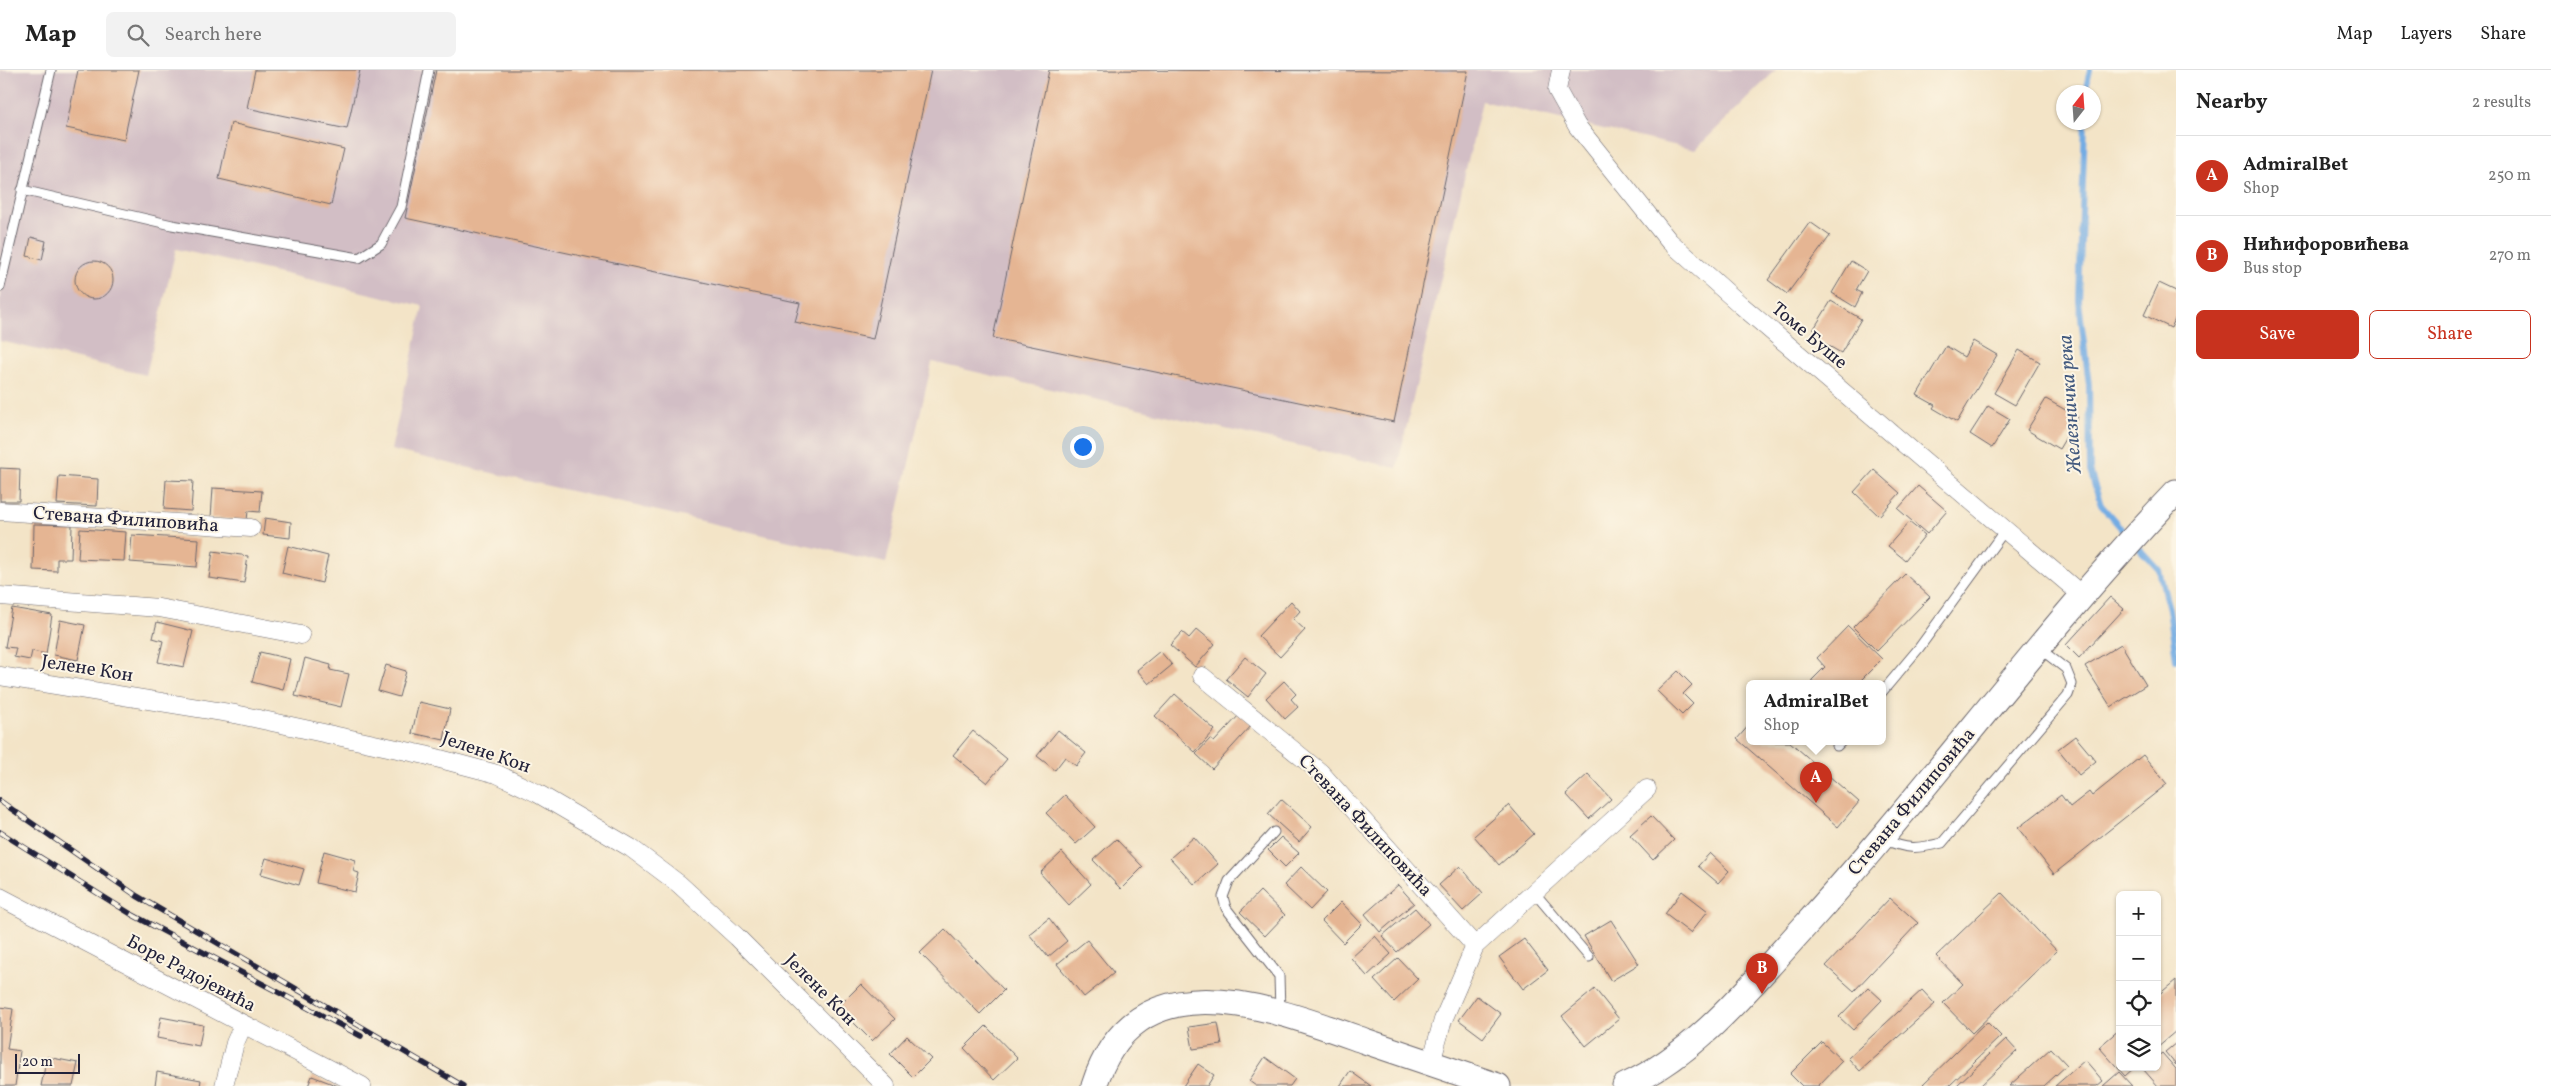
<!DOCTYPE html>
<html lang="en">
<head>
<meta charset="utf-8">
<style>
  :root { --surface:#fff; --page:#f2f2f2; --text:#222; --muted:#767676; --line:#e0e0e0; --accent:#c8321e }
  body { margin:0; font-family:Vollkorn,serif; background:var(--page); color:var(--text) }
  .controls { position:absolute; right:15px; bottom:15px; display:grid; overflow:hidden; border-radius:8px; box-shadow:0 1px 4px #0004 }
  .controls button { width:45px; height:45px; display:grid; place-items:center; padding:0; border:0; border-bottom:1px solid var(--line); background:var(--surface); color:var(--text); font:25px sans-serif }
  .compass { position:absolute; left:2056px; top:15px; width:45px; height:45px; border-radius:50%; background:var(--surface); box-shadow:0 1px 4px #0004; rotate:17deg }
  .scale { position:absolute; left:15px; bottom:12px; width:65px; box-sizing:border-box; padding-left:5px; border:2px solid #22223b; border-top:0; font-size:14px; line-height:18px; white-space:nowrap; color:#22223b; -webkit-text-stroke:4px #fcf5e5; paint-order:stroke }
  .you { position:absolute; left:1082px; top:376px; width:18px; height:18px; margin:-12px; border:4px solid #fff; border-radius:50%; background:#1a73e8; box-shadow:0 0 0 8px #1a73e833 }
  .badge { display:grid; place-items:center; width:32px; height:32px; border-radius:50%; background:var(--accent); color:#fff; font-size:16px; font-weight:700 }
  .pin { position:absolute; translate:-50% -41px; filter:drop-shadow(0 1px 2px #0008) }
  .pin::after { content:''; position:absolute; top:26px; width:18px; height:15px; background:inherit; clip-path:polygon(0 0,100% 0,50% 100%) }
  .popup { position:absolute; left:1746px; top:610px; width:140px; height:65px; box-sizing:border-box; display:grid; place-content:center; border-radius:8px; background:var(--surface); filter:drop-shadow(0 1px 4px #0005); font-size:16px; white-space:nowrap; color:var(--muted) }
  .popup b { font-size:19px; color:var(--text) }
  .popup::after { content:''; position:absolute; left:50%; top:100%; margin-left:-10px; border:10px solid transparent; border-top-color:var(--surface) }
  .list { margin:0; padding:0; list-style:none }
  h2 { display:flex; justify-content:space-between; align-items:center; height:65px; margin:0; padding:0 20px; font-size:21px }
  h2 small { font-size:16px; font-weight:400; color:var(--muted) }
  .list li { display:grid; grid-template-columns:32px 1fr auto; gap:15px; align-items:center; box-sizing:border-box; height:80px; padding:0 20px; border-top:1px solid var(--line) }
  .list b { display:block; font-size:19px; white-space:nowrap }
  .list p { margin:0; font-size:16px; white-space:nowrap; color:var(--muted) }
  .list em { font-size:16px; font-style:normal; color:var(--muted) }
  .actions { display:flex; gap:10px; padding:15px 20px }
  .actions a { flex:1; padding:11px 0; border:1px solid var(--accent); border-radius:8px; text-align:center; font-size:18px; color:var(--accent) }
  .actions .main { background:var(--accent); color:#fff }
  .icon { flex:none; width:28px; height:28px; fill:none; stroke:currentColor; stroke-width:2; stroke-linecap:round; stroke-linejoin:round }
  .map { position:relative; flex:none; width:2176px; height:1016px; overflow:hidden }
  header { display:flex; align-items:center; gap:30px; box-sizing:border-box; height:70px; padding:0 25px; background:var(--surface); border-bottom:1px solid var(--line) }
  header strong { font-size:24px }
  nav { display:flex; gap:28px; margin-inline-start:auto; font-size:18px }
  .search { width:350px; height:45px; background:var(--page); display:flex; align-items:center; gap:12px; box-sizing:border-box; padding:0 18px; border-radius:8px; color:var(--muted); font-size:19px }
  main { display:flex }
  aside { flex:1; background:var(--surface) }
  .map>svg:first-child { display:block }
  .industrial { fill:#d2bec5 }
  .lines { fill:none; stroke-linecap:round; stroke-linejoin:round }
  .stream { stroke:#73ace3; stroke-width:6 }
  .building { fill:#e5b593 }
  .service-casing { stroke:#6b666c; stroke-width:11 }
  .minor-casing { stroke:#6b666c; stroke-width:19 }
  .secondary-casing { stroke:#6b666c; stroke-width:27 }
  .service { stroke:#fff; stroke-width:9 }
  .minor { stroke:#fff; stroke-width:18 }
  .secondary { stroke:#fff; stroke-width:25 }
  .rail-casing { stroke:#22223b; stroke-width:5.5 }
  .rail { stroke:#fcf5e5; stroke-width:4; stroke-dasharray:11; stroke-linecap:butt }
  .labels { text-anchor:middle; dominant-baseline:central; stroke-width:4; stroke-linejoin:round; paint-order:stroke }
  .street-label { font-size:19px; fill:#22223b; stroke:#fcf5e5 }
  .water-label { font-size:20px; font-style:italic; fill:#42597e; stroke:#fcf5e5 }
</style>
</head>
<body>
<header>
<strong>Map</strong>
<div class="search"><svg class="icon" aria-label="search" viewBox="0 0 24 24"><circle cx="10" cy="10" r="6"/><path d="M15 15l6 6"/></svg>Search here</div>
<nav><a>Map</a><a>Layers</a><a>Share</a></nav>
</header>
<main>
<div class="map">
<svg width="2176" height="1016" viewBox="0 0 2176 1016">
  <rect width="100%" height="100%" fill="#fcf5e5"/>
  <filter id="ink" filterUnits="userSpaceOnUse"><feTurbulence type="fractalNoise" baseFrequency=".02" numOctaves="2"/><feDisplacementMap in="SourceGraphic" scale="10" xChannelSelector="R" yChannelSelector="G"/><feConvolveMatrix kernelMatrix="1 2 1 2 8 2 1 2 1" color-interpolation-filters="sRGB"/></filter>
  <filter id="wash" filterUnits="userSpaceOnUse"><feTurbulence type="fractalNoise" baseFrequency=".0096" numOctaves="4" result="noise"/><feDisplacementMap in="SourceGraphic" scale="20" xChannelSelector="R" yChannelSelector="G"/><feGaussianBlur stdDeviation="1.12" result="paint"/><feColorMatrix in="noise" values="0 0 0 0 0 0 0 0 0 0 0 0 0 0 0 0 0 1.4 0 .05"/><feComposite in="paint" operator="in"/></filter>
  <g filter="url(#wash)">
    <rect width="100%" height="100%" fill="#f3e4c7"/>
    <!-- industrial -->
    <path class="industrial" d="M0 0H1776L1695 80 1482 31 1397 398 932 292 886 493 391 380 423 236 176 179 146 305 0 271Z"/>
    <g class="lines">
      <!-- stream -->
      <g class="stream">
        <path d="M2085 22 2090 0"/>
        <path d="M2085 52 2079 231 2089 315 2090 401 2101 435 2128 466"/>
        <path d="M2135 474 2159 500 2169 539 2176 589"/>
      </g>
    </g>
    <g id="blocks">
      <!-- building -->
      <g class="building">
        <path d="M78 0H139L124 70 66 58Z"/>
        <path d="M255 0H360L347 59 247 38Z"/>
        <path d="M436 0H931L873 269 795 252 800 233 405 148Z"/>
        <path d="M1049 0 1468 1 1394 352 993 268Z"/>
        <path d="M231 53 344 79 331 135 219 109Z"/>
        <path d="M1810 152 1830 166 1787 224 1768 210Z"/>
        <path d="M31 167 46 171 42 190 27 186Z"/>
        <circle cx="94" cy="210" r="19"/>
        <path d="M1851 191 1867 201 1856 220 1862 223 1855 237 1832 223Z"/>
        <path d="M2159 213 2176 221V247L2171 258 2144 245Z"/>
        <path d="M1831 231 1861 249 1841 283 1810 265Z"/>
        <path d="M1973 271 1997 285 1957 352 1933 338 1935 335 1917 325 1946 276 1964 287Z"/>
        <path d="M2019 280 2040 292 2015 335 1994 323Z"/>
        <path d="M2046 329 2078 347 2059 379 2027 360Z"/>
        <path d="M1988 336 2010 349 1992 378 1970 364Z"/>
        <path d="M0 398 20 399 19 431H0Z"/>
        <path d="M1874 400 1900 423 1879 446 1854 422Z"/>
        <path d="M59 406 98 409 97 436 57 434Z"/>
        <path d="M166 410 193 411 191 441 164 439Z"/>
        <path d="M1918 416 1947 441 1927 464 1898 439Z"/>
        <path d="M213 418 262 421 260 442 248 441 247 450 211 448Z"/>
        <path d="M265 448 291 452 290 468 263 465Z"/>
        <path d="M1909 452 1925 465 1905 490 1888 476Z"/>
        <path d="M34 454 72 455 71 489H57V501L33 500Z"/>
        <path d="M80 459 126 462 124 491 78 489Z"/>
        <path d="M132 465 199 469 197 497 130 492Z"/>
        <path d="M288 476 328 486 322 513 282 503Z"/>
        <path d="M213 481 248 486 244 513 209 508Z"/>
        <path d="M1905 504 1930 527 1877 581 1853 557Z"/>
        <path d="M2110 527 2124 539 2079 588 2066 575Z"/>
        <path d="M1291 531 1300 541 1293 549 1305 560 1280 587 1258 566Z"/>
        <path d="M12 538 52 545 46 584 32 581 30 590 14 587 16 578 5 577Z"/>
        <path d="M60 550 85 555 78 590 54 585Z"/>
        <path d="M157 552 193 561 184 597 158 592 163 571 153 568Z"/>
        <path d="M1848 556 1882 589 1857 614H1815L1811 611 1825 597 1817 588Z"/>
        <path d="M1197 559 1215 574 1195 597 1170 575 1182 562 1189 568Z"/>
        <path d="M2121 574 2146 615 2111 637 2085 596Z"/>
        <path d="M1160 581 1172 595 1149 614 1137 600Z"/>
        <path d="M260 582 290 589 283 620 252 612Z"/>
        <path d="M1245 587 1266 604 1248 627 1226 609Z"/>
        <path d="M305 588 331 595 330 600 349 604 341 637 295 626Z"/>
        <path d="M386 595 406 601 399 627 378 621Z"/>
        <path d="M1678 601 1692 615 1683 624 1693 634 1682 645 1657 621Z"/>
        <path d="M1284 611 1296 624 1291 629 1298 637 1285 649 1266 628Z"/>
        <path d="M1175 624 1215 660 1195 682 1155 646Z"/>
        <path d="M419 632 450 639 444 670 412 663Z"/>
        <path d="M1240 644 1252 655 1212 699 1196 684 1210 669 1214 672Z"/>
        <path d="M1750 654V672H1790L1859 732 1838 757 1737 669Z"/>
        <path d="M1058 660 1086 683 1076 696 1065 687 1055 700 1037 686Z"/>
        <path d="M973 661 1007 689 987 713 953 685Z"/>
        <path d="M2075 666 2096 691 2079 705 2058 679Z"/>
        <path d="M2143 685 2167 714 2054 804 2018 758 2061 725 2070 737 2089 722 2092 726Z"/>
        <path d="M1588 704 1611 729 1589 749 1566 724Z"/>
        <path d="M1065 725 1095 757 1076 774 1046 743Z"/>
        <path d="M1281 729 1312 757 1299 772 1268 744Z"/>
        <path d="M1509 735 1534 764 1499 795 1474 766Z"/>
        <path d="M1651 746 1674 770 1653 790 1630 765Z"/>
        <path d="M1194 767 1218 794 1195 815 1170 788Z"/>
        <path d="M1281 767 1299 783 1285 797 1268 780Z"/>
        <path d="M1116 769 1143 797 1121 819 1093 790Z"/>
        <path d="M324 781 356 790 353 801 359 803 355 822 316 813Z"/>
        <path d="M1062 782 1091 814 1069 835 1040 803Z"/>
        <path d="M1710 783 1729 801 1718 813 1698 796Z"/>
        <path d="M266 788 304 799 299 815 261 804Z"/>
        <path d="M1460 796 1483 823 1463 841 1439 815Z"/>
        <path d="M1301 797 1327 822 1310 840 1284 815Z"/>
        <path d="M1398 815 1414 833 1380 862 1365 844Z"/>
        <path d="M1260 821 1285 845 1265 866 1240 842Z"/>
        <path d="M1682 821 1708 841 1690 863 1665 844Z"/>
        <path d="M2002 823 2057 881 1972 963 1943 933 1963 914 1936 886Z"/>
        <path d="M1890 828 1918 853 1854 921 1826 896Z"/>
        <path d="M1341 832 1362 854 1343 873 1322 851Z"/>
        <path d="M1415 838 1429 854 1397 882 1382 866Z"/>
        <path d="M1049 848 1067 871 1048 887 1029 864Z"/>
        <path d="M1611 850 1639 894 1611 911 1584 866Z"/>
        <path d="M945 859 1004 920 980 944 920 883Z"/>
        <path d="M1375 866 1391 884 1367 906 1351 888Z"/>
        <path d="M1524 869 1548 900 1523 919 1499 887Z"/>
        <path d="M1087 870 1114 903 1084 927 1057 894Z"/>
        <path d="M1398 888 1418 909 1394 932 1374 910Z"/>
        <path d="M2176 910V961L2157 977V926Z"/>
        <path d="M861 914 895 949 872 971 838 937Z"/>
        <path d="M1868 917 1882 930 1853 960 1839 947Z"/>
        <path d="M1595 919 1619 949 1586 976 1562 946Z"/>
        <path d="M1922 920 1935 934 1860 1001 1848 988Z"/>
        <path d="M1477 926 1501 944 1483 968 1459 950Z"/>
        <path d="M0 937 13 939 7 979 20 981 15 1016H0Z"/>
        <path d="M161 947 203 955 199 976 157 968Z"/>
        <path d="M1987 952 2001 966 1949 1016H1925L1923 1014Z"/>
        <path d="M1218 953 1222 975 1193 979 1189 957Z"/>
        <path d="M986 956 1017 988 994 1010 964 978Z"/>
        <path d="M2120 959V997H2135L2125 1006 2099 977Z"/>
        <path d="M907 966 931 989 913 1007 890 984Z"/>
        <path d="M2006 969 2017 981 1980 1016H1958L1957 1015Z"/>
        <path d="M1822 972 1842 991 1818 1016H1802L1790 1004Z"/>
        <path d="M2176 973V995L2165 982Z"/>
        <path d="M2051 978 2067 995 2044 1016H2009Z"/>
        <path d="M2162 983 2176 999V1016H2158L2143 999 2157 997V987Z"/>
        <path d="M47 987 78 993 73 1016H41Z"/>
        <path d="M1265 987 1295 1009 1290 1016H1256L1249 1011Z"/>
        <path d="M2085 990 2103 1011 2097 1016H2055Z"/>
        <path d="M1198 994 1214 1005 1207 1016H1183Z"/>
        <path d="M1350 1001 1371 1016H1340Z"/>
        <path d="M157 1002 201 1010 200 1016H155Z"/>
        <path d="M2119 1002 2132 1016H2103Z"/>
        <path d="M312 1006 338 1016H308Z"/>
      </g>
    </g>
  </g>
  <g filter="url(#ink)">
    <use href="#blocks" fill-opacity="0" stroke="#6b666c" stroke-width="1"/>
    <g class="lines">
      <!-- service casing -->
      <g class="service-casing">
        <g id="service">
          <path d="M22 120 172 155 359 188 381 174 401 137 429 0"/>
          <path d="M0 217 51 0"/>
          <path d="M1882 622 1919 578 2005 460"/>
          <path d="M1837 676 1841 672"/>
          <path d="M1274 762 1229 811 1223 827 1226 838 1279 906 1280 941"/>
          <path d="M1883 769C1907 780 1916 779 1942 773L2068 625 2072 614 2066 599 2039 578"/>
          <path d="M1533 821 1589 887"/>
        </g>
      </g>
      <!-- minor casing -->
      <g class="minor-casing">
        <g id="minor">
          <path d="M1561 0 1557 20 1577 56 1669 171 1742 236 2083 526"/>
          <path d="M0 441 251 458"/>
          <path d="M0 526 159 538 301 565"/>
          <path d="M0 606 235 644 425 685 497 704 537 723 631 778 679 814 737 867 886 1016"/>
          <path d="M1202 606 1320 702 1475 876"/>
          <path d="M0 827 362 1016"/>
          <path d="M1431 993 1443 950 1475 876 1647 719"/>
          <path d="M224 1016 235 973 243 955"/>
        </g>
      </g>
      <!-- secondary casing -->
      <g class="secondary-casing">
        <g id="secondary">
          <path d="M1094 1016C1136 884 1272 938 1365 971 1409 986 1454 1001 1498 1016"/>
          <path d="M1625 1016C1698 983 1751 915 1804 857 1932 716 2044 560 2176 422"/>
        </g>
      </g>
      <!-- service -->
      <use href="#service" class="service"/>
      <!-- minor -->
      <use href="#minor" class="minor"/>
      <!-- secondary -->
      <use href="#secondary" class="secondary"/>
      <!-- rail casing -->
      <g class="rail-casing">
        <g id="rail">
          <path d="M0 731 137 826 463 1016"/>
          <path d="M0 762 131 844 361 966"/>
        </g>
      </g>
      <!-- rail -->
      <use href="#rail" class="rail"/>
    </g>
  </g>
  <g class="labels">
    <!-- street labels -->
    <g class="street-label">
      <text transform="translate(1809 266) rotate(40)">Томе Буше</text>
      <text transform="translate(126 450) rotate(4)">Стевана Филиповића</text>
      <text transform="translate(87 599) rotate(9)">Јелене Кон</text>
      <text transform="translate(486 683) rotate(19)">Јелене Кон</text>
      <text transform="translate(1912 732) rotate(-50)">Стевана Филиповића</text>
      <text transform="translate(1365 756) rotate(47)">Стевана Филиповића</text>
      <text transform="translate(191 904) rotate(28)">Боре Радојевића</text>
      <text transform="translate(820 920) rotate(45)">Јелене Кон</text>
    </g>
    <!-- water labels -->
    <g class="water-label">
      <text transform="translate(2071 334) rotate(-94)">Железничка река</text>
    </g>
  </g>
</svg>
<div class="controls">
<button>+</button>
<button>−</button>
<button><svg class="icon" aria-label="locate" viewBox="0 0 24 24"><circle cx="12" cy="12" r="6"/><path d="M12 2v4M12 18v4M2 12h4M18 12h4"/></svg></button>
<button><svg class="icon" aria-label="layers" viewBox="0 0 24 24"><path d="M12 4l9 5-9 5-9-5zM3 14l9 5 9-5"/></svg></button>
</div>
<svg class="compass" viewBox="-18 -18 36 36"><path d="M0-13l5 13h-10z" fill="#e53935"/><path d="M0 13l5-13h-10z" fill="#767676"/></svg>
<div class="scale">20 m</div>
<div class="you"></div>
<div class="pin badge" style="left:1816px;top:733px">A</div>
<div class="popup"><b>AdmiralBet</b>Shop</div>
<div class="pin badge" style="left:1762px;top:924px">B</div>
</div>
<aside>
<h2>Nearby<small>2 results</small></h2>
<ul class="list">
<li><span class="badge">A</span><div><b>AdmiralBet</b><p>Shop</p></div><em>250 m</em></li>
<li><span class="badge">B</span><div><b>Нићифоровићева</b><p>Bus stop</p></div><em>270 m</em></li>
</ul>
<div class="actions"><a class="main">Save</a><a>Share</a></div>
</aside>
</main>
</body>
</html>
